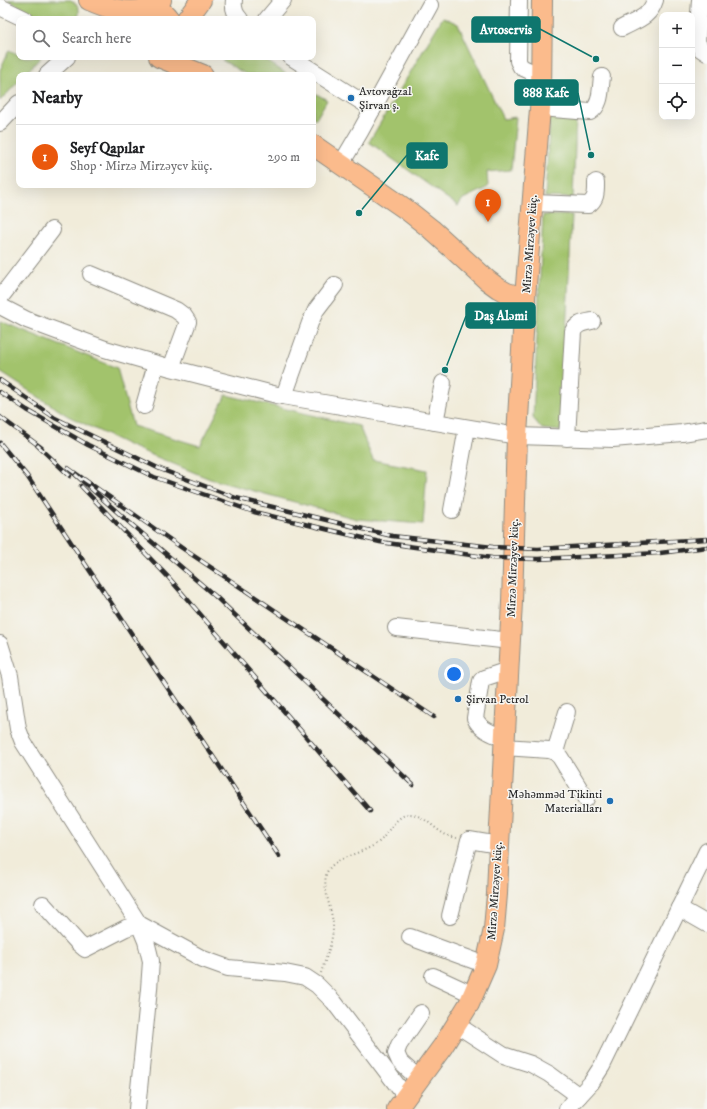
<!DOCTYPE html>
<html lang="en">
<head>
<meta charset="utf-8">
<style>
  :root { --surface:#fff; --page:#f6f6f6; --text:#202124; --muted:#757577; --line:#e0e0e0; --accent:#ea580c }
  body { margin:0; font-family:"IM FELL DW Pica",serif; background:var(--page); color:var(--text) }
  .controls { position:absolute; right:12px; top:12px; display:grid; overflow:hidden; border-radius:8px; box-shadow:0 4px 16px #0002 }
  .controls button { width:36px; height:36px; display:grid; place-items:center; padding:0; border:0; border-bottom:1px solid var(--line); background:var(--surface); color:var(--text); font:20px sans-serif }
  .you { position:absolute; left:454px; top:674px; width:14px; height:14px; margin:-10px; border:3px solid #fff; border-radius:50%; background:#1a73e8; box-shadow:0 0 0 6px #1a73e833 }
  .badge { display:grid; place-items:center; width:26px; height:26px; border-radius:50%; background:var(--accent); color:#fff; font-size:13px; font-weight:700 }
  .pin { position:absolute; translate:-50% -33px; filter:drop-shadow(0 1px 2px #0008) }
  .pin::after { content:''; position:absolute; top:21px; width:14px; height:12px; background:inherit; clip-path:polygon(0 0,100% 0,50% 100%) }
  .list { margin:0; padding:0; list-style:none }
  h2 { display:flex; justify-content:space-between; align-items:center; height:52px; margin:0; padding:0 16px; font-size:17px }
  h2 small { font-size:13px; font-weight:400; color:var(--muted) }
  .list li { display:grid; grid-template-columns:26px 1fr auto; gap:12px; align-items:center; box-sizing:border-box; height:64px; padding:0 16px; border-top:1px solid var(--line) }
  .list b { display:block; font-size:15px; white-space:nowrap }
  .list p { margin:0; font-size:13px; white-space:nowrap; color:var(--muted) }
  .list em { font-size:13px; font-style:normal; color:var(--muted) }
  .icon { flex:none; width:22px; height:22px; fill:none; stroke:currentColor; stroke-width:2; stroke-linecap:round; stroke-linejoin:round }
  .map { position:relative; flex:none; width:707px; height:1109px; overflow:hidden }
  .search { position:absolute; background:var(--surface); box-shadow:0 4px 16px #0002; left:16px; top:16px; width:300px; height:44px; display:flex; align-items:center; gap:10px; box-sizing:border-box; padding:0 14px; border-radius:8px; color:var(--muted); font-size:15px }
  .panel { position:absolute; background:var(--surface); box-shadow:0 4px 16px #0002; left:16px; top:72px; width:300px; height:116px; border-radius:8px }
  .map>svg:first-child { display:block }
  .green { fill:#a2c36c; stroke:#66774c }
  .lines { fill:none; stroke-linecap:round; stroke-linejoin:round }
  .minor-casing { stroke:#8e8c82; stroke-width:18 }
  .major-casing { stroke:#8e8c82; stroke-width:22 }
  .path { stroke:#8e8c82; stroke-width:2; stroke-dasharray:1 3; stroke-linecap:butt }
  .minor { stroke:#fff; stroke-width:16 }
  .major { stroke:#fbbb8c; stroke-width:20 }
  .rail-casing { stroke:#2b2b2b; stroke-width:4.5 }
  .rail { stroke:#f6f6f2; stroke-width:3; stroke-dasharray:9; stroke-linecap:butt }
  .poi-dot { fill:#1f6fb2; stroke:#f6f6f2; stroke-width:1.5 }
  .labels { text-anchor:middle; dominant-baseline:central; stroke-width:3; stroke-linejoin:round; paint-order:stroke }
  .poi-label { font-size:12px; fill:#2b2b2b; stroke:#f6f6f2; text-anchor:start }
  .street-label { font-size:12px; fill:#2b2b2b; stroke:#f6f6f2 }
  .leader { fill:none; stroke:#0f766e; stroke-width:1.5 }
  .callout-dot { fill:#0f766e; stroke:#f6f6f2; stroke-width:1.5 }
  .callout { fill:#0f766e; stroke:#0f766e; stroke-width:1.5 }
  .callout-label { font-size:13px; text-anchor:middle; font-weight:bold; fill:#fff }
</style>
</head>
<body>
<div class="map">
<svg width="707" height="1109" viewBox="0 0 707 1109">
  <rect width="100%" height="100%" fill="#f6f6f2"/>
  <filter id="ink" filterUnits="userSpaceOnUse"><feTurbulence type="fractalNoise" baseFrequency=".025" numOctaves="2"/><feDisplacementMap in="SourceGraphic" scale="8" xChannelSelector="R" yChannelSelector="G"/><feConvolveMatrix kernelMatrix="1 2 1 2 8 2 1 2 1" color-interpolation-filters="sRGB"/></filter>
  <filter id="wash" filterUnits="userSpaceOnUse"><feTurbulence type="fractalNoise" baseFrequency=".012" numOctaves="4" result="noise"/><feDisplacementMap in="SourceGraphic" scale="16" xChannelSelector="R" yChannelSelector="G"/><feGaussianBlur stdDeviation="0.9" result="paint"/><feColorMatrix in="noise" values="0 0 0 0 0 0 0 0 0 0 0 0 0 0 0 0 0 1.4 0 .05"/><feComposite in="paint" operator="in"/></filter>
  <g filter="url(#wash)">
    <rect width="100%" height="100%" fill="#f1ecda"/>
    <!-- green -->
    <g class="green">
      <path d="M7 0H71C78 5 82 10 77 19H43V18Z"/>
      <path d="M443 17 458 24 503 119 516 117 511 170 487 172 488 187 463 199 458 206 369 142Z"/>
      <path d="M9 50 19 55V57H41L24 75H19V81L0 101V70Z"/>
      <path d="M228 57H261L288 75H247L222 60Z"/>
      <path d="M313 92 327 100 316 119 313 117Z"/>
      <path d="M550 116 576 118 573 198 545 197Z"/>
      <path d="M543 215H572L561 431 542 429 533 418Z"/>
      <path d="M0 321 117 368 133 426 200 446 226 395 359 426 373 460 427 470 423 524 357 519 210 479 130 446 68 416 0 372Z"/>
    </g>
  </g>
  <g filter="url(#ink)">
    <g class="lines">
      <!-- minor casing -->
      <g class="minor-casing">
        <g id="minor">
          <path d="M234 0C233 7 235 14 240 19"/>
          <path d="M519 0 518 61 521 67 541 76"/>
          <path d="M700 0 697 42 701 49 707 53"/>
          <path d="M0 7 25 19"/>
          <path d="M267 19 283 0"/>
          <path d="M622 28C637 20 650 17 655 0"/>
          <path d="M291 57 373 109"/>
          <path d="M47 75 67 57"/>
          <path d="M540 108 590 112C602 105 600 89 602 77"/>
          <path d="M0 123 19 103"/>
          <path d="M341 164 360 132 430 5"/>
          <path d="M533 203 588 205C597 199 596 191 596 182"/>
          <path d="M91 274 176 310 184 316 188 322 171 368"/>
          <path d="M0 298 52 230"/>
          <path d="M0 306 27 320 105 349 171 368 277 395 517 436 613 439 682 433 707 429"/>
          <path d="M284 396 310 323 316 310 335 285"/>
          <path d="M144 406 156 364"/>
          <path d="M435 422 443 383"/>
          <path d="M567 438 573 331C578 323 583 323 592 321"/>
          <path d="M452 510 467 428"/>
          <path d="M396 628 510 641"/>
          <path d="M0 644 10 676 18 729 23 742 139 924 146 941 151 961 149 989 137 1109"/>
          <path d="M505 739C494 734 480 730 475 718L481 681 484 678 508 670"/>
          <path d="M504 747 549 750 555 752 560 757 586 799"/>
          <path d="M555 752 567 712"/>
          <path d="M43 904 78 943 85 949 126 928 139 924 203 959 228 968 285 973 305 977 317 985 334 1002 406 1097"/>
          <path d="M679 908 707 924"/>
          <path d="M450 916 469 840 499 845"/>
          <path d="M410 937 486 965"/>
          <path d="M433 976 474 995"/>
          <path d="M457 1025 503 1055 531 1064 549 1074 579 1096"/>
          <path d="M419 1079 400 1062 396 1053 399 1045 421 1013"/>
          <path d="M567 1109 591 1083 602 1066 707 851"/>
        </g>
      </g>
      <!-- major casing -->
      <g class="major-casing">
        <g id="major">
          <path d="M89 0C105 7 124 14 141 10 148 9 155 3 161 0"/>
          <path d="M140 12C150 6 162 9 169 19"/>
          <path d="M187 19 201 0"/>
          <path d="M159 57 203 75"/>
          <path d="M313 145 407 210 431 229 487 280 498 288 507 293 525 298"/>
          <path d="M397 1109 443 1046 469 1004 486 965 494 929 497 894 499 845 512 602 517 436 525 298 541 96 542 0"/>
        </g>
      </g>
      <!-- path -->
      <path class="path" d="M321 973C326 957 334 940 333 923 331 907 323 890 326 875 331 855 370 854 383 838 389 830 398 815 409 814 423 814 434 829 446 835 449 836 454 837 457 838"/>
      <!-- minor -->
      <use href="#minor" class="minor"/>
      <!-- major -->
      <use href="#major" class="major"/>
      <!-- rail casing -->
      <g class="rail-casing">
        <g id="rail">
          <path d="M0 380 55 418 160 469 236 498 392 536 493 547 538 549 707 539"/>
          <path d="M0 392 27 410 88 445 154 477 254 512 380 542 492 558 538 559 660 553 707 547"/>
          <path d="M0 417 42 448"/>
          <path d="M0 443 27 476 279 856"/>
          <path d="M37 445 70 476"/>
          <path d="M81 486 169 578 370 811"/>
          <path d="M413 785 215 596 124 518 68 468 182 548 434 717"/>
        </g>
      </g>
      <!-- rail -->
      <use href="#rail" class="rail"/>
    </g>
  </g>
  <!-- markers -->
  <g class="poi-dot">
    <circle cx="351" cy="98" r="4"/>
    <circle cx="458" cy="699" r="4"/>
    <circle cx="610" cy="801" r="4"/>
  </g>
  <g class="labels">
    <!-- poi labels -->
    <g class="poi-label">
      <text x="359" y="91">Avtovağzal<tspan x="359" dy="14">Şirvan ş.</tspan></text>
      <text x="466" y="699">Şirvan Petrol</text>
      <text x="602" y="794" text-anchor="end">Məhəmməd Tikinti<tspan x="602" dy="14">Materialları</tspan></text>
    </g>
    <!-- street labels -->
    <g class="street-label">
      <text transform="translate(530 244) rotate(-86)">Mirzə Mirzəyev küç.</text>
      <text transform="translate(513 568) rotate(-88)">Mirzə Mirzəyev küç.</text>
      <text transform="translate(495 891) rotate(-86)">Mirzə Mirzəyev küç.</text>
    </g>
  </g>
  <!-- callouts -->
  <path class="leader" d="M596 59L540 29M591 155L578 93M359 213L407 155M445 370L466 316"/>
  <g class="callout-dot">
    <circle cx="596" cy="59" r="4"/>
    <circle cx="591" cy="155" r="4"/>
    <circle cx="359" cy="213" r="4"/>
    <circle cx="445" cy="370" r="4"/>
  </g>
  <g class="callout">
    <rect x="472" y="17" width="68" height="25" rx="4"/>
    <rect x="515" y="80" width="63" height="25" rx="4"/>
    <rect x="407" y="143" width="40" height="25" rx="4"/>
    <rect x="466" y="303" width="69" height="25" rx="4"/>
  </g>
  <g class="callout-label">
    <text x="506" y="34">Avtoservis</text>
    <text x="546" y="97">888 Kafe</text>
    <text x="427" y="160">Kafe</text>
    <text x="501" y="320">Daş Aləmi</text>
  </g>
</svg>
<div class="controls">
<button>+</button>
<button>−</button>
<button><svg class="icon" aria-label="locate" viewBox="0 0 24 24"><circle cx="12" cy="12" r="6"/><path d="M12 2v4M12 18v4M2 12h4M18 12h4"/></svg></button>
</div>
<div class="you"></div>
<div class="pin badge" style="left:488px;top:222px">1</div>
<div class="search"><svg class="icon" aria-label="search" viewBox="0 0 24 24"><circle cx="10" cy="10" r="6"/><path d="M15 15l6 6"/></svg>Search here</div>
<section class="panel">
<h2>Nearby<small></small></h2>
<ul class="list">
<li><span class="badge">1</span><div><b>Seyf Qapılar</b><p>Shop · Mirzə Mirzəyev küç.</p></div><em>290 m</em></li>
</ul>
</section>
</div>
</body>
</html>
